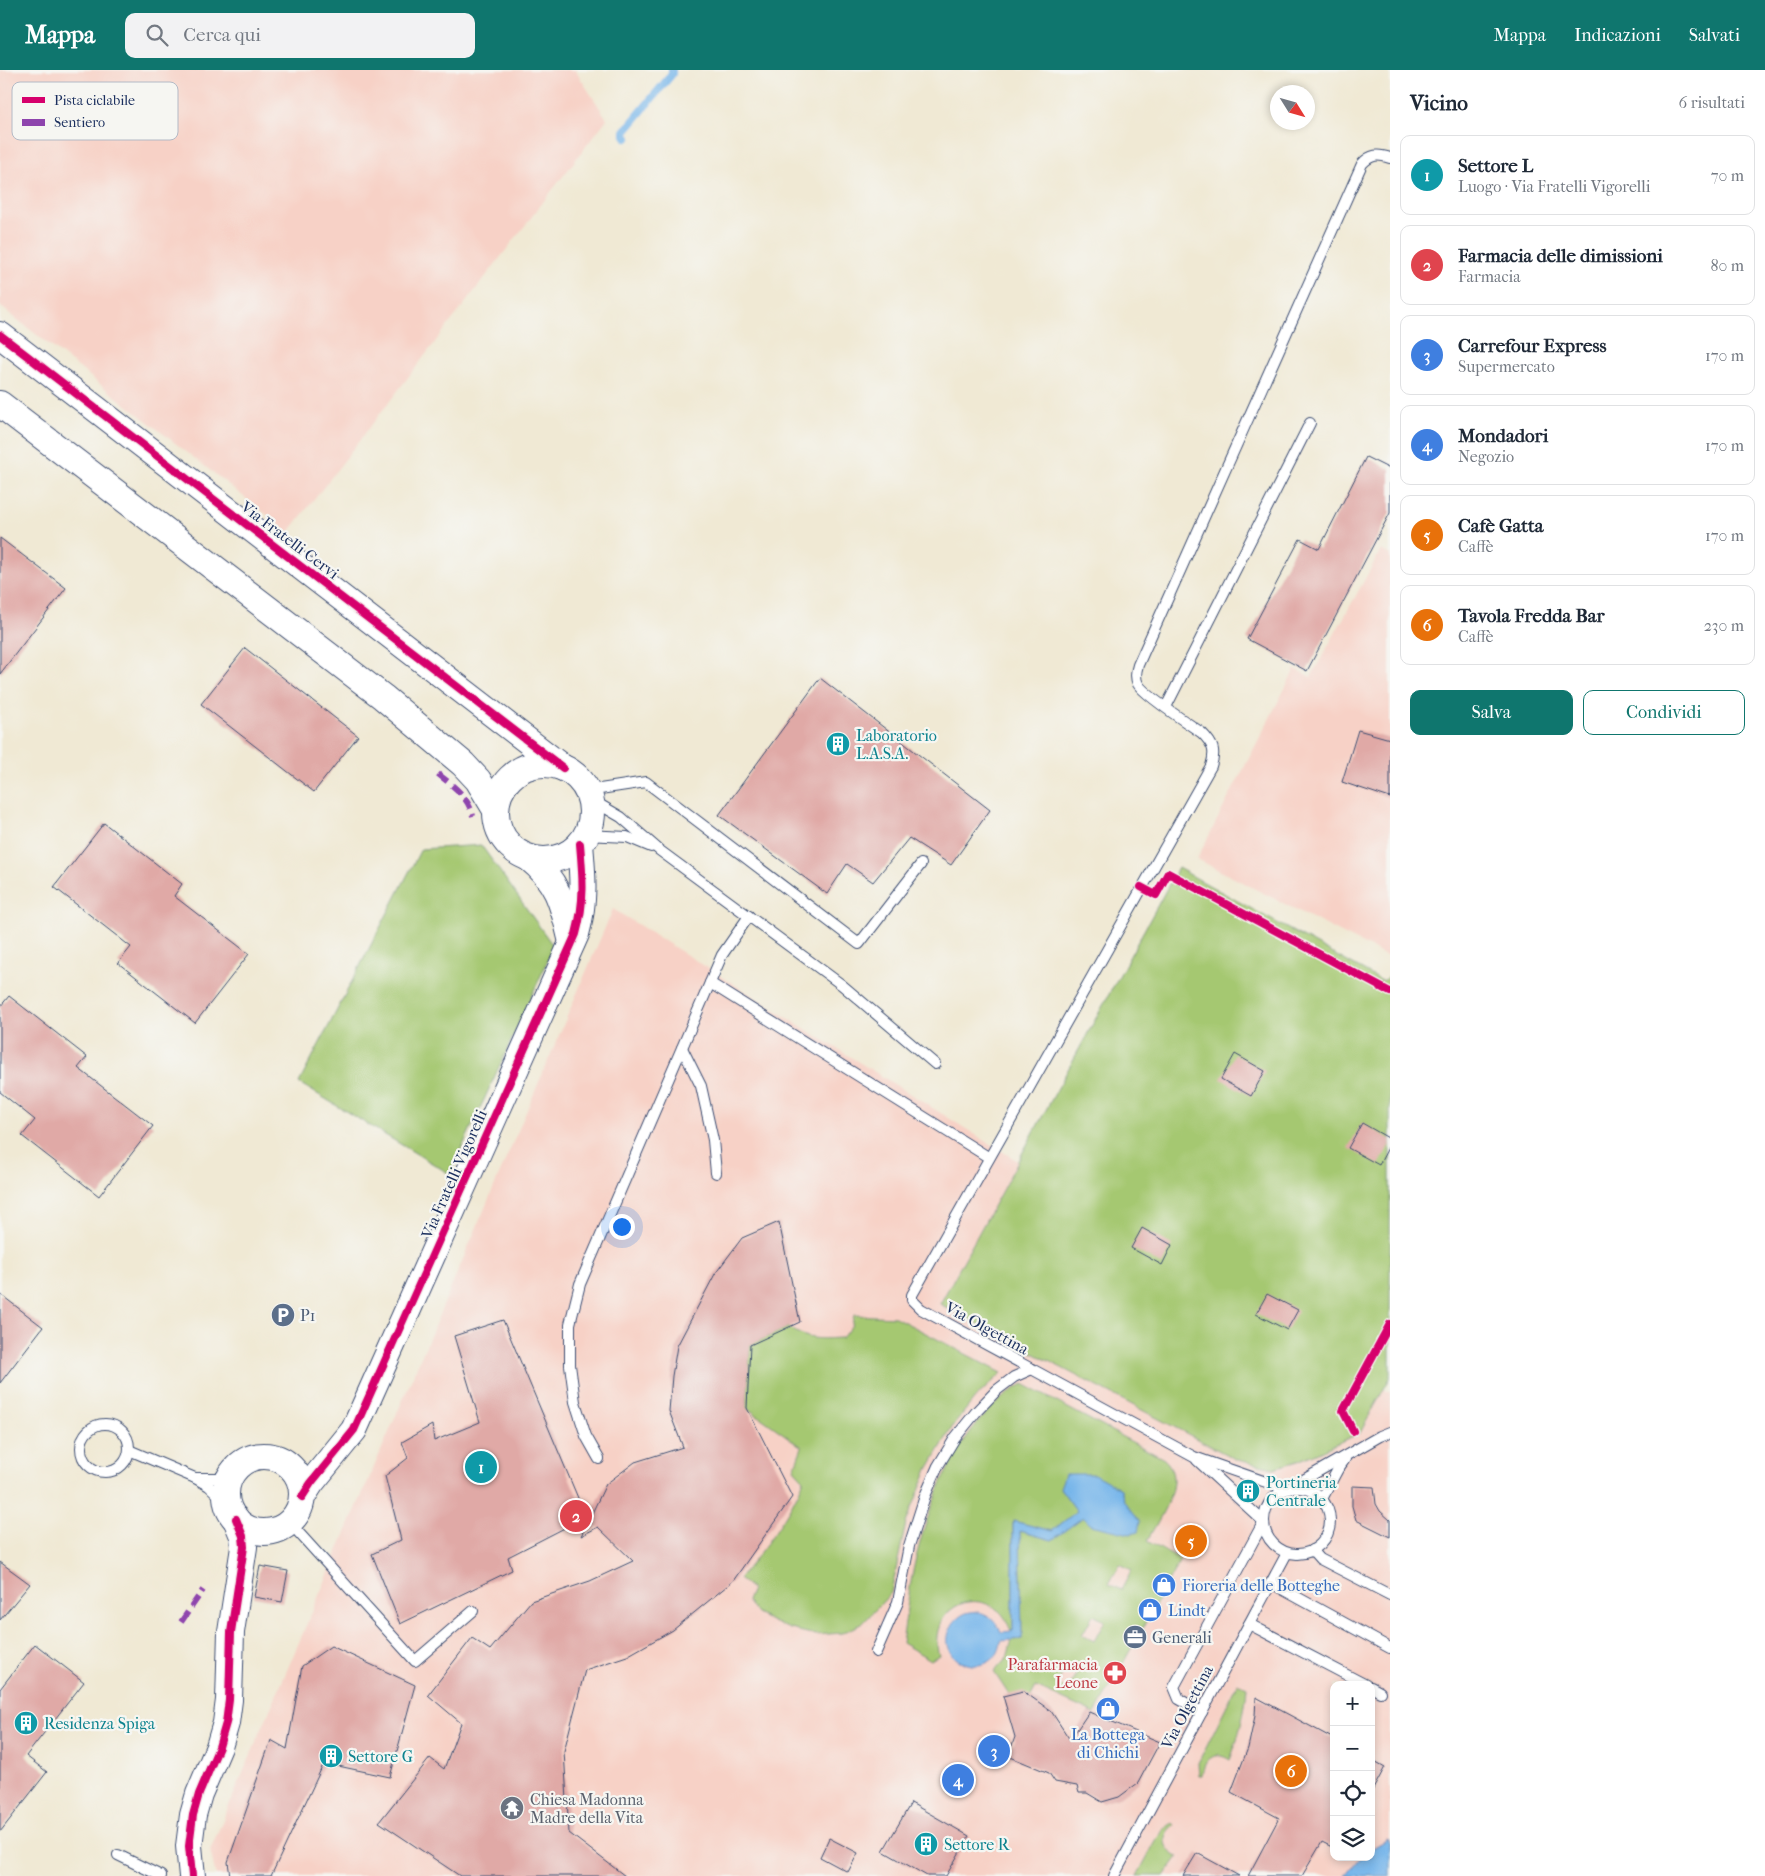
<!DOCTYPE html>
<html lang="it">
<head>
<meta charset="utf-8">
<style>
  :root { --surface:#fff; --page:#f2f2f3; --text:#1f2937; --muted:#747a83; --line:#e0e1e3; --accent:#0f766e }
  body { margin:0; font-family:"IM FELL French Canon",serif; background:var(--page); color:var(--text) }
  .controls { position:absolute; right:15px; bottom:15px; display:grid; overflow:hidden; border-radius:10px; box-shadow:0 2px 8px #0003 }
  .controls button { width:45px; height:45px; display:grid; place-items:center; padding:0; border:0; border-bottom:1px solid var(--line); background:var(--surface); color:var(--text); font:25px sans-serif }
  .compass { position:absolute; left:1270px; top:15px; width:45px; height:45px; border-radius:50%; background:var(--surface); box-shadow:0 2px 8px #0003; rotate:127deg }
  .you { position:absolute; left:621px; top:1156px; width:18px; height:18px; margin:-12px; border:4px solid #fff; border-radius:50%; background:#1a73e8; box-shadow:0 0 0 8px #1a73e833 }
  .badge { display:grid; place-items:center; width:32px; height:32px; border-radius:50%; background:var(--accent); color:#fff; font-size:16px; font-weight:700 }
  .pin { position:absolute; translate:-50% -50%; border:2px solid #fff; box-shadow:0 1px 5px #0006 }
  .list { margin:0; padding:0; list-style:none }
  h2 { display:flex; justify-content:space-between; align-items:center; height:65px; margin:0; padding:0 20px; font-size:21px }
  h2 small { font-size:16px; font-weight:400; color:var(--muted) }
  .list li { display:grid; grid-template-columns:32px 1fr auto; gap:15px; align-items:center; box-sizing:border-box; height:80px; margin:0 10px 10px; padding:0 10px; border:1px solid var(--line); border-radius:10px }
  .list b { display:block; font-size:19px; white-space:nowrap }
  .list p { margin:0; font-size:16px; white-space:nowrap; color:var(--muted) }
  .list em { font-size:16px; font-style:normal; color:var(--muted) }
  .actions { display:flex; gap:10px; padding:15px 20px }
  .actions a { flex:1; padding:11px 0; border:1px solid var(--accent); border-radius:10px; text-align:center; font-size:18px; color:var(--accent) }
  .actions .main { background:var(--accent); color:#fff }
  .icon { flex:none; width:28px; height:28px; fill:none; stroke:currentColor; stroke-width:2; stroke-linecap:round; stroke-linejoin:round }
  .map { position:relative; flex:none; width:1390px; height:1806px; overflow:hidden }
  header { display:flex; align-items:center; gap:30px; box-sizing:border-box; height:70px; padding:0 25px; background:var(--accent); color:#fff }
  header strong { font-size:24px }
  nav { display:flex; gap:28px; margin-inline-start:auto; font-size:18px }
  .search { width:350px; height:45px; background:var(--page); display:flex; align-items:center; gap:12px; box-sizing:border-box; padding:0 18px; border-radius:10px; color:var(--muted); font-size:19px }
  main { display:flex }
  aside { flex:1; background:var(--surface) }
  .map>svg:first-child { display:block }
  .built { fill:#f7d1c6; fill-rule:evenodd }
  .green { fill:#a5c871; stroke:#607c68; fill-rule:evenodd }
  .water { fill:#76b5ea; stroke:#4872a4 }
  .lines { fill:none; stroke-linecap:round; stroke-linejoin:round }
  .stream { stroke:#76b5ea; stroke-width:8 }
  .building { fill:#e0a9a6 }
  .service-casing { stroke:#3b4b70; stroke-width:12 }
  .tertiary-casing { stroke:#3b4b70; stroke-width:28 }
  .service { stroke:#fff; stroke-width:10 }
  .tertiary { stroke:#fff; stroke-width:26 }
  .quiet { stroke:#8e44ad; stroke-width:6; stroke-dasharray:12 6; stroke-linecap:butt }
  .cycleway-casing { stroke:#f6f6f2; stroke-width:11 }
  .cycleway { stroke:#d6006c; stroke-width:8 }
  .labels { text-anchor:middle; dominant-baseline:central; stroke-width:4.5; stroke-linejoin:round; paint-order:stroke }
  .street-label { font-size:16px; fill:#1b2f5e; stroke:#f6f6f2 }
  .culture-label { font-size:16px; fill:#0d838f; stroke:#f6f6f2; text-anchor:start }
  .service-label { font-size:16px; fill:#4e5e75; stroke:#f6f6f2; text-anchor:start }
  .shop-label { font-size:16px; fill:#366cbe; stroke:#f6f6f2; text-anchor:start }
  .health-label { font-size:16px; fill:#be3a42; stroke:#f6f6f2; text-anchor:end }
  .worship-label { font-size:16px; fill:#5b616d; stroke:#f6f6f2; text-anchor:start }
  .key { fill:#f6f6f2; stroke:#b4bac6; stroke-width:1 }
  .key-label { font-size:14px; fill:#1b2f5e }
</style>
</head>
<body>
<header>
<strong>Mappa</strong>
<div class="search"><svg class="icon" aria-label="search" viewBox="0 0 24 24"><circle cx="10" cy="10" r="6"/><path d="M15 15l6 6"/></svg>Cerca qui</div>
<nav><a>Mappa</a><a>Indicazioni</a><a>Salvati</a></nav>
</header>
<main>
<div class="map">
<svg width="1390" height="1806" viewBox="0 0 1390 1806">
  <rect width="100%" height="100%" fill="#f6f6f2"/>
  <filter id="ink" filterUnits="userSpaceOnUse"><feTurbulence type="fractalNoise" baseFrequency=".02" numOctaves="2"/><feDisplacementMap in="SourceGraphic" scale="10" xChannelSelector="R" yChannelSelector="G"/><feConvolveMatrix kernelMatrix="1 2 1 2 8 2 1 2 1" color-interpolation-filters="sRGB"/></filter>
  <filter id="wash" filterUnits="userSpaceOnUse"><feTurbulence type="fractalNoise" baseFrequency=".0096" numOctaves="4" result="noise"/><feDisplacementMap in="SourceGraphic" scale="20" xChannelSelector="R" yChannelSelector="G"/><feGaussianBlur stdDeviation="1.12" result="paint"/><feColorMatrix in="noise" values="0 0 0 0 0 0 0 0 0 0 0 0 0 0 0 0 0 1.4 0 .05"/><feComposite in="paint" operator="in"/></filter>
  <g filter="url(#wash)">
    <rect width="100%" height="100%" fill="#f0e9d4"/>
    <!-- built -->
    <g class="built">
      <path d="M0 0H575L607 49 289 462 0 236Z"/>
      <path d="M1381 480 1390 485V888L1197 789 1295 599 1311 607Z"/>
      <path d="M613 839 1390 1323V1806H216L210 1780ZM1334 1615H1371V1787H1334Z"/>
    </g>
    <!-- green -->
    <g class="green">
      <path d="M481 775 554 877 450 1104 299 1013 421 779Z"/>
      <path d="M1178 798 1382 911 1390 906V1308L1360 1363 1298 1391 1274 1398 1237 1390 940 1234Z"/>
      <path d="M854 1245 895 1247 1002 1303 975 1328 953 1356 927 1401 906 1453 891 1523 862 1554 842 1563 816 1565 790 1559 775 1553 757 1544 747 1531 752 1519 739 1509C764 1478 789 1446 804 1410L794 1399 802 1377 747 1338 750 1275 789 1257C807 1271 820 1269 842 1268L852 1255Z"/>
      <path d="M1023 1314 1164 1389C1188 1410 1158 1449 1147 1471L1180 1490 1095 1644 1036 1617 1029 1630 1015 1634 994 1602 1007 1588 1012 1570 1022 1569 1020 1461 1052 1470 1083 1447 1139 1451 1124 1430 1121 1419 1060 1418 1077 1441 1052 1461 1013 1451V1561H1011C1008 1554 1005 1546 999 1541 966 1515 927 1547 939 1585L931 1590 902 1573C907 1541 910 1507 919 1476 936 1416 966 1345 1023 1314ZM1120 1494 1132 1500 1121 1520 1109 1514ZM1093 1545 1105 1551 1094 1571 1082 1565ZM1067 1593 1079 1599 1068 1620 1056 1614Z"/>
      <path d="M1238 1613 1247 1617C1245 1643 1239 1666 1230 1690 1215 1680 1204 1689 1202 1705H1199L1198 1693Z"/>
      <path d="M1172 1753 1174 1755C1160 1765 1163 1780 1178 1787L1164 1806H1137L1162 1759Z"/>
    </g>
    <!-- water -->
    <g class="water">
      <path d="M1065 1404H1094L1121 1419 1124 1430 1140 1451 1138 1462 1130 1464 1091 1455 1083 1447 1052 1470 1020 1461 1022 1569 1001 1571C998 1610 938 1598 949 1562 952 1554 956 1548 964 1544 979 1537 996 1547 1001 1562L1013 1561V1451L1052 1461 1077 1441 1060 1418Z"/>
      <path d="M1388 1769 1390 1773V1806H1346L1361 1787H1371V1779Z"/>
    </g>
    <g class="lines">
      <!-- stream -->
      <path class="stream" d="M627 68 625 65V61L672 4V0"/>
    </g>
    <g id="blocks">
      <!-- building -->
      <g class="building">
        <path d="M1366 387 1390 399V443L1307 601 1247 569 1300 469 1319 479Z"/>
        <path d="M0 468 66 518 0 604Z"/>
        <path d="M245 578 358 666 314 722 201 634Z"/>
        <path d="M820 608 990 740 951 795 909 768 873 812 847 794 827 824 719 745Z"/>
        <path d="M1358 660 1390 669V728L1342 712Z"/>
        <path d="M104 753 182 814 174 826 249 884 195 953 118 893 131 877 54 817Z"/>
        <path d="M9 926 87 987 78 998 153 1056 99 1126 22 1066 35 1050 0 1022V937Z"/>
        <path d="M1235 984 1265 1001 1251 1026 1221 1009Z"/>
        <path d="M1362 1053 1390 1069V1074L1379 1095 1348 1078Z"/>
        <path d="M779 1152 800 1252 750 1275 747 1338 792 1427 733 1511 673 1560 627 1586 585 1600 564 1681 569 1763 625 1806H460L379 1752 430 1688 444 1699 461 1653 428 1625 472 1568 490 1580 531 1531 590 1511 633 1491 598 1457 581 1466 606 1414 635 1392 683 1377 669 1341 672 1306 677 1276 715 1204 742 1168Z"/>
        <path d="M1142 1158 1172 1175 1162 1195 1131 1178Z"/>
        <path d="M0 1224 43 1257 0 1313Z"/>
        <path d="M1267 1224 1298 1240 1287 1260 1256 1244Z"/>
        <path d="M503 1250 586 1447 508 1487 512 1500 400 1554 372 1484 401 1470 385 1406 408 1388 402 1372 432 1355 434 1371 480 1352 454 1266Z"/>
        <path d="M1352 1416 1374 1417 1376 1434 1380 1441 1390 1450V1467L1356 1450 1352 1436Z"/>
        <path d="M0 1492 30 1514 0 1550Z"/>
        <path d="M260 1496 288 1501 282 1532 254 1527Z"/>
        <path d="M35 1574 84 1612 26 1686 47 1702 0 1762V1619Z"/>
        <path d="M331 1576 415 1615 390 1707 324 1693 271 1806H230L228 1792 271 1670 287 1679 302 1596Z"/>
        <path d="M1023 1621 1051 1641 1070 1670 1089 1642 1160 1672 1138 1713 1119 1727 1102 1732 1087 1723H1079L1077 1716 1055 1712 1049 1703 1008 1686 1015 1667 1003 1626Z"/>
        <path d="M1256 1627 1334 1669V1778L1322 1772 1302 1806H1248L1279 1748 1231 1722 1248 1678 1255 1646Z"/>
        <path d="M1371 1689 1385 1697 1371 1723Z"/>
        <path d="M911 1733 969 1766 946 1806H927L883 1781Z"/>
        <path d="M829 1768 858 1783 848 1802 820 1787Z"/>
        <path d="M1197 1783 1239 1806H1183Z"/>
      </g>
    </g>
  </g>
  <g filter="url(#ink)">
    <use href="#blocks" fill-opacity="0" stroke="#3b4b70" stroke-width="1"/>
    <g class="lines">
      <!-- service casing -->
      <g class="service-casing">
        <g id="service">
          <path d="M1166 637 1310 353"/>
          <path d="M587 721 646 712 859 874 921 794"/>
          <path d="M590 729 621 747 659 780 842 915 935 994"/>
          <path d="M586 765 627 767 651 777"/>
          <path d="M710 913 988 1087"/>
          <path d="M682 978 701 1016 713 1070 716 1103"/>
          <circle cx="105" cy="1378" r="24"/>
          <path d="M129 1380 195 1408"/>
          <path d="M599 1389 586 1366 575 1332 570 1295V1254L580 1214 722 885 749 846"/>
          <path d="M1197 1390 1263 1451"/>
          <path d="M1291 1417 1380 1366 1390 1362"/>
          <circle cx="1297" cy="1451" r="33"/>
          <path d="M1286 1419 1194 1387 921 1239 912 1230V1225L1211 696C1216 681 1213 674 1202 663 1189 654 1144 625 1138 614 1135 608 1136 601 1138 595L1362 94C1371 84 1378 84 1390 88"/>
          <path d="M1322 1429 1338 1399 1345 1389"/>
          <path d="M227 1433 209 1416 195 1408H217L233 1403"/>
          <path d="M289 1452 415 1591 473 1541"/>
          <path d="M1312 1480 1320 1489 1390 1525"/>
          <path d="M1271 1513 1390 1578"/>
          <path d="M1249 1554 1366 1615"/>
          <path d="M876 1582 898 1532 909 1476 925 1426 938 1396 955 1368 976 1342 997 1320 1014 1307 1032 1299"/>
          <path d="M1371 1617 1380 1622"/>
          <path d="M1202 1642 1179 1629 1174 1617 1263 1453"/>
          <path d="M118 1785 161 1806"/>
          <path d="M1114 1806 1287 1483"/>
        </g>
      </g>
      <!-- tertiary casing -->
      <g class="tertiary-casing">
        <g id="tertiary">
          <path d="M0 265 563 698"/>
          <path d="M0 334 383 627 463 694 478 710 496 740"/>
          <circle cx="544" cy="742" r="48"/>
          <path d="M529 788C559 812 563 836 572 872"/>
          <circle cx="264" cy="1424" r="38"/>
          <path d="M302 1427 311 1413 354 1360 576 864C585 831 583 808 580 774"/>
          <path d="M192 1806 189 1776 193 1745 199 1724 219 1677 226 1653 229 1630 231 1562 244 1477 243 1466 236 1449"/>
        </g>
      </g>
      <!-- service -->
      <use href="#service" class="service"/>
      <!-- tertiary -->
      <use href="#tertiary" class="tertiary"/>
      <!-- quiet -->
      <g class="quiet">
        <path d="M438 704C453 716 468 726 473 746"/>
        <path d="M181 1552 203 1520"/>
      </g>
      <!-- cycleway casing -->
      <g class="cycleway-casing">
        <g id="cycleway">
          <path d="M0 265 563 698"/>
          <path d="M1141 817 1156 825 1168 803 1390 922"/>
          <path d="M1353 1361 1343 1341 1390 1254"/>
          <path d="M302 1427 311 1413 354 1360 576 864C585 831 583 808 580 774"/>
          <path d="M192 1806 189 1776 193 1745 199 1724 219 1677 226 1653 229 1630 231 1562 244 1477 243 1466 236 1449"/>
        </g>
      </g>
      <!-- cycleway -->
      <use href="#cycleway" class="cycleway"/>
    </g>
  </g>
  <!-- icons -->
  <defs>
    <g id="building-disc" transform="scale(1.25)"><circle r="9.5" fill="#0f9aa8" stroke="#f6f6f2"/><path d="M-4-6H4V6H1V3H-1V6H-4ZM-2.5-4.3h1.7v1.8h-1.7ZM.8-4.3h1.7v1.8H.8ZM-2.5-1h1.7V.8h-1.7ZM.8-1h1.7V.8H.8Z" fill="#fff"/></g>
    <g id="parking-disc" transform="scale(1.25)"><circle r="9.5" fill="#5c6f8a" stroke="#f6f6f2"/><path d="M-3.5-5.5H1a3.5 3.5 0 0 1 0 7H-1V5.5H-3.5ZM-1-3.4V-.6H.8a1.4 1.4 0 0 0 0-2.8Z" fill="#fff"/></g>
    <g id="shop-disc" transform="scale(1.25)"><circle r="9.5" fill="#3f7fe0" stroke="#f6f6f2"/><path d="M-5-2.5h2.3a2.7 3.5 0 0 1 5.4 0H5L5.5 6h-11ZM-1.5-2.5h3a1.5 2.3 0 0 0-3 0Z" fill="#fff"/></g>
    <g id="office-disc" transform="scale(1.25)"><circle r="9.5" fill="#5c6f8a" stroke="#f6f6f2"/><path d="M-6-3h4V-5.5h4V-3h4V5H-6ZM-1-4.5V-3h2v-1.5ZM-6 0V1H6V0Z" fill="#fff"/></g>
    <g id="pharmacy-disc" transform="scale(1.25)"><circle r="9.5" fill="#e0444e" stroke="#f6f6f2"/><path d="M-2-6h4v4h4v4h-4v4h-4v-4h-4v-4h4Z" fill="#fff"/></g>
    <g id="temple-disc" transform="scale(1.25)"><circle r="9.5" fill="#6b7280" stroke="#f6f6f2"/><path d="M0-6L5-2H3V0L6.5 2.5H4V6H1.5V3h-3V6H-4V2.5H-6.5L-3 0V-2H-5Z" fill="#fff"/></g>
  </defs>
  <g fill-rule="evenodd">
    <use href="#building-disc" x="838" y="674"/>
    <use href="#parking-disc" x="283" y="1245"/>
    <use href="#building-disc" x="1248" y="1421"/>
    <use href="#shop-disc" x="1164" y="1515"/>
    <use href="#shop-disc" x="1150" y="1540"/>
    <use href="#office-disc" x="1135" y="1567"/>
    <use href="#pharmacy-disc" x="1115" y="1603"/>
    <use href="#shop-disc" x="1108" y="1639"/>
    <use href="#building-disc" x="26" y="1653"/>
    <use href="#building-disc" x="331" y="1686"/>
    <use href="#temple-disc" x="512" y="1738"/>
    <use href="#building-disc" x="926" y="1774"/>
  </g>
  <g class="labels">
    <!-- street labels -->
    <g class="street-label">
      <text transform="translate(290 470) rotate(37)">Via Fratelli Cervi</text>
      <text transform="translate(454 1104) rotate(-66)">Via Fratelli Vigorelli</text>
      <text transform="translate(987 1258) rotate(29)">Via Olgettina</text>
      <text transform="translate(1187 1637) rotate(-62)">Via Olgettina</text>
    </g>
    <!-- culture labels -->
    <g class="culture-label">
      <text x="856" y="665">Laboratorio<tspan x="856" dy="18">L.A.S.A.</tspan></text>
      <text x="1266" y="1412">Portineria<tspan x="1266" dy="18">Centrale</tspan></text>
      <text x="44" y="1653">Residenza Spiga</text>
      <text x="348" y="1686">Settore G</text>
      <text x="944" y="1774">Settore R</text>
    </g>
    <!-- service labels -->
    <g class="service-label">
      <text x="300" y="1245">P1</text>
      <text x="1152" y="1567">Generali</text>
    </g>
    <!-- shop labels -->
    <g class="shop-label">
      <text x="1182" y="1515">Fioreria delle Botteghe</text>
      <text x="1168" y="1540">Lindt</text>
      <text x="1108" y="1664" text-anchor="middle">La Bottega<tspan x="1108" dy="18">di Chichi</tspan></text>
    </g>
    <!-- health labels -->
    <g class="health-label">
      <text x="1098" y="1594">Parafarmacia<tspan x="1098" dy="18">Leone</tspan></text>
    </g>
    <!-- worship labels -->
    <g class="worship-label">
      <text x="530" y="1729">Chiesa Madonna<tspan x="530" dy="18">Madre della Vita</tspan></text>
    </g>
  </g>
  <!-- legend -->
  <rect x="12" y="12" width="166" height="58" rx="8" class="key"/>
  <rect x="22" y="27" width="23" height="6" fill="#d6006c"/>
  <rect x="22" y="49" width="23" height="7" fill="#8e44ad"/>
  <g class="key-label">
    <text x="54" y="35">Pista ciclabile</text>
    <text x="54" y="57">Sentiero</text>
  </g>
</svg>
<div class="controls">
<button>+</button>
<button>−</button>
<button><svg class="icon" aria-label="locate" viewBox="0 0 24 24"><circle cx="12" cy="12" r="6"/><path d="M12 2v4M12 18v4M2 12h4M18 12h4"/></svg></button>
<button><svg class="icon" aria-label="layers" viewBox="0 0 24 24"><path d="M12 4l9 5-9 5-9-5zM3 14l9 5 9-5"/></svg></button>
</div>
<svg class="compass" viewBox="-18 -18 36 36"><path d="M0-13l5 13h-10z" fill="#e53935"/><path d="M0 13l5-13h-10z" fill="#747a83"/></svg>
<div class="you"></div>
<div class="pin badge" style="left:481px;top:1397px;background:#0f9aa8">1</div>
<div class="pin badge" style="left:576px;top:1446px;background:#e0444e">2</div>
<div class="pin badge" style="left:994px;top:1681px;background:#3f7fe0">3</div>
<div class="pin badge" style="left:958px;top:1710px;background:#3f7fe0">4</div>
<div class="pin badge" style="left:1191px;top:1471px;background:#e8710a">5</div>
<div class="pin badge" style="left:1291px;top:1701px;background:#e8710a">6</div>
</div>
<aside>
<h2>Vicino<small>6 risultati</small></h2>
<ul class="list">
<li><span class="badge" style="background:#0f9aa8">1</span><div><b>Settore L</b><p>Luogo · Via Fratelli Vigorelli</p></div><em>70 m</em></li>
<li><span class="badge" style="background:#e0444e">2</span><div><b>Farmacia delle dimissioni</b><p>Farmacia</p></div><em>80 m</em></li>
<li><span class="badge" style="background:#3f7fe0">3</span><div><b>Carrefour Express</b><p>Supermercato</p></div><em>170 m</em></li>
<li><span class="badge" style="background:#3f7fe0">4</span><div><b>Mondadori</b><p>Negozio</p></div><em>170 m</em></li>
<li><span class="badge" style="background:#e8710a">5</span><div><b>Cafè Gatta</b><p>Caffè</p></div><em>170 m</em></li>
<li><span class="badge" style="background:#e8710a">6</span><div><b>Tavola Fredda Bar</b><p>Caffè</p></div><em>230 m</em></li>
</ul>
<div class="actions"><a class="main">Salva</a><a>Condividi</a></div>
</aside>
</main>
</body>
</html>
